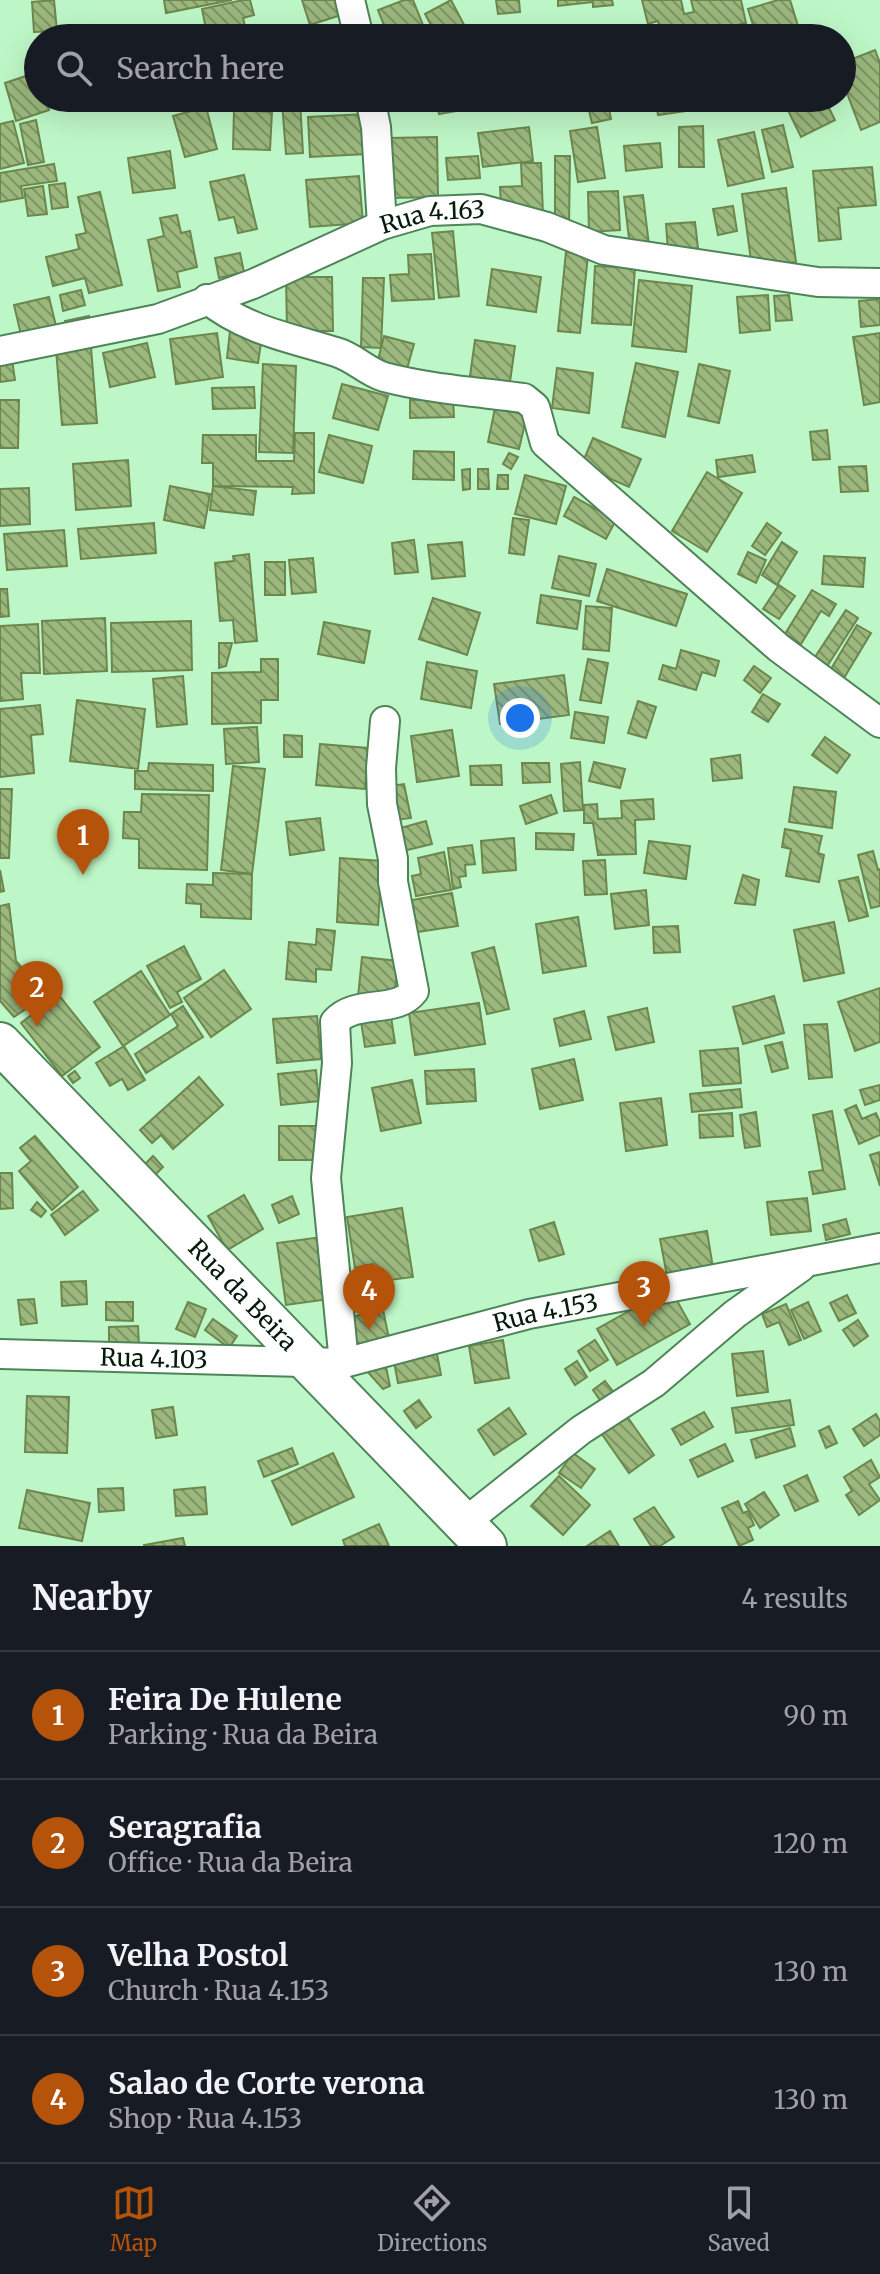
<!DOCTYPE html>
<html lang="en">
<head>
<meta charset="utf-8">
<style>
  :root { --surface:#171b24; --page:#20242c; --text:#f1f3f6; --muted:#9ea1a6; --line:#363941; --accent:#b45309 }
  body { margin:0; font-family:Merriweather,serif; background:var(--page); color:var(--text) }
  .you { position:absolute; left:520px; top:718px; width:28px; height:28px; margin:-20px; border:6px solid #fff; border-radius:50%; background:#1a73e8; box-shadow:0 0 0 12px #1a73e833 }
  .badge { display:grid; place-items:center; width:52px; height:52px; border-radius:50%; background:var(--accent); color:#fff; font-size:26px; font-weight:700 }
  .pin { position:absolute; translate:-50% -66px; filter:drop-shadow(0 2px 4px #0008) }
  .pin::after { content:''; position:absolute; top:42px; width:28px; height:24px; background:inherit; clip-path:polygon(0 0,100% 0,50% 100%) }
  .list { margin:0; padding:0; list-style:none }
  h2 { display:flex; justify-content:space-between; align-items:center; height:104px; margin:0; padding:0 32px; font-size:34px }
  h2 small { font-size:26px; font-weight:400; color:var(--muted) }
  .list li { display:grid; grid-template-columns:52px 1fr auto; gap:24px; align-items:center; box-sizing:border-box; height:128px; padding:0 32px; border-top:2px solid var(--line) }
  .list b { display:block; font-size:30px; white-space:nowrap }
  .list p { margin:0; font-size:26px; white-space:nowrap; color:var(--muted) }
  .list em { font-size:26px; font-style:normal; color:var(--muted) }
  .icon { flex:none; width:44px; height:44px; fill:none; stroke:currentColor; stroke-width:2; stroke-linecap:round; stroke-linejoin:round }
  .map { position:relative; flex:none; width:880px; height:1546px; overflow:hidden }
  .search { position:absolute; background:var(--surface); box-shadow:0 8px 32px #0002; left:24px; right:24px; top:24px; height:88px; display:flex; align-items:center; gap:20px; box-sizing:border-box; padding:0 28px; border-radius:44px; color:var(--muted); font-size:30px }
  .sheet { height:616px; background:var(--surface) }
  nav { display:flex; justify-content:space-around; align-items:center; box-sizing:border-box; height:112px; border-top:2px solid var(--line); background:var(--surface); font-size:22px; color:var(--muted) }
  nav a { display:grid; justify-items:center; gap:4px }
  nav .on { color:var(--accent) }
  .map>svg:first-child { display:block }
  .building { fill:url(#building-back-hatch); stroke:#6c874d; stroke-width:2 }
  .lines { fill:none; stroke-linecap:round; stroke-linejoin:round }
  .minor-casing { stroke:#4f8459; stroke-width:32 }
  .secondary-casing { stroke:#4f8459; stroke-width:44 }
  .minor { stroke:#fff; stroke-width:28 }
  .secondary { stroke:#fff; stroke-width:40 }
  .labels { text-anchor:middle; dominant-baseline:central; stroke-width:8; stroke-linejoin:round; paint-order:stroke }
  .street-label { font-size:24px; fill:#051b0a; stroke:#fff }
</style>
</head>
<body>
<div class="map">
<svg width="880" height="1546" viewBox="0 0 880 1546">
  <defs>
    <pattern id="building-back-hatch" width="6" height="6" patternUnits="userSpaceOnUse" patternTransform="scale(2)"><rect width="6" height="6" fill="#9cb87d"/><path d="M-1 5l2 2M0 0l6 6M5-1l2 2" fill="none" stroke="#7d9565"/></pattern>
  </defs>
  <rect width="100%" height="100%" fill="#bef7c7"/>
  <!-- building -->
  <g class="building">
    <path d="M54 0 57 31 34 32 32 2Z"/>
    <path d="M164 0H232L166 13Z"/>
    <path d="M243 0H250L254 15 243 18 248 38H199L198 31 206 29 202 9Z"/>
    <path d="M302 0H339L344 14 310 25Z"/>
    <path d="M404 0H413L427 35 420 38H389L378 10Z"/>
    <path d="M451 0 471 38H438L425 14Z"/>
    <path d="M496 0H519L520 12 498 14Z"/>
    <path d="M558 0H612L613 5 593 7V2L558 6Z"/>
    <path d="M642 0H681L684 14 694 12 691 0H741L746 23 678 38H662L658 21 648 24Z"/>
    <path d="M778 0H790L799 29 770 38H757L748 9Z"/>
    <path d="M636 25 638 38H607L606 30Z"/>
    <path d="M742 30 743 38H703V37Z"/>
    <path d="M571 32 599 33V38H569Z"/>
    <path d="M875 50 880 63V122L861 130 842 80V63Z"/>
    <path d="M38 72V98H46L49 110 16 121 5 83Z"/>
    <path d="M304 98H358L305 102Z"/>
    <path d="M435 98H459L462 110 439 114Z"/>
    <path d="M586 98H607L611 119 592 123Z"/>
    <path d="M655 98H698L700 109 658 115Z"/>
    <path d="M710 98H750L751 106 711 110Z"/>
    <path d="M782 98H824L835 120 801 137Z"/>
    <path d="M300 100 303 153 286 154 282 102Z"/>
    <path d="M206 107 217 149 185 157 173 116Z"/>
    <path d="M234 110 272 112 270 150 233 149Z"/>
    <path d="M365 114 367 154 310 157 308 117Z"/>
    <path d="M36 120 44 162 28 165 20 124Z"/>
    <path d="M13 121 24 163 0 169V124Z"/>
    <path d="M783 125 793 167 772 172 762 130Z"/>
    <path d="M703 126 704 167H679V127Z"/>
    <path d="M529 127 533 161 483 167 478 133Z"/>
    <path d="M597 127 605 178 578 182 570 131Z"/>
    <path d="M754 132 764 178 728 186 718 140Z"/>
    <path d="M437 137 438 197 391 198 390 138Z"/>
    <path d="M660 143 662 167 626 171 624 146Z"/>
    <path d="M170 151 175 188 133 193 128 158Z"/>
    <path d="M478 156 480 178 448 180 446 158Z"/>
    <path d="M555 156H570L569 226H555Z"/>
    <path d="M521 163H541L543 214 501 206 500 187 522 186Z"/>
    <path d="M54 164 57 181 21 186 23 198 0 202V173Z"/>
    <path d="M872 167 876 205 838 208 841 239 819 241 813 171Z"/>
    <path d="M244 175 257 229 238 233 234 217 219 220 210 182Z"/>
    <path d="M359 176 363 223 310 227 306 180Z"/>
    <path d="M65 183 68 207 52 209 49 185Z"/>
    <path d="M43 186 47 214 28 216 24 189Z"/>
    <path d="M786 188 796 262 752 268 742 194Z"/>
    <path d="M618 191 620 230 589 232 588 192Z"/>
    <path d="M100 192 122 285 89 293 85 278 53 286 46 257 79 249 76 235 86 233 78 197Z"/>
    <path d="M643 195 649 245 630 247 624 197Z"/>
    <path d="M733 206 737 231 718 235 713 209Z"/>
    <path d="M177 215 181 233 190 231 197 267 177 272 180 287 158 291 148 240 164 236 160 218Z"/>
    <path d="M695 222 698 248 668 251 666 224Z"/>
    <path d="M453 231 459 296 439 298 432 233Z"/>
    <path d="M566 252 588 255 580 333 558 331Z"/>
    <path d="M240 253 244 272 219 278 215 258Z"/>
    <path d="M431 254 434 299 392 301 390 275 409 274 408 255Z"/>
    <path d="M595 266 635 268 631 325 592 323Z"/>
    <path d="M492 269 541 277 536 312 487 305Z"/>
    <path d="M286 277H332L333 331H287Z"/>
    <path d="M363 278H384L381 348 361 347Z"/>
    <path d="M639 280 692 286 686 352 632 346Z"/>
    <path d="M81 290 85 305 63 311 60 295Z"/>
    <path d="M768 295 770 330 740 333 737 297Z"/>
    <path d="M789 295 792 320 776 321 774 296Z"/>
    <path d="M49 297 57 330 22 339 14 305Z"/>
    <path d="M880 299V325L861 327 859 301Z"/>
    <path d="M89 316 93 329 68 334 65 321Z"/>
    <path d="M230 331 262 336 258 363 227 358Z"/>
    <path d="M217 333 223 377 176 384 170 339Z"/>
    <path d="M880 333V402L864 405 853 337Z"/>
    <path d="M384 336 414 344 405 376 376 368Z"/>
    <path d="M475 340 515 346 509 389 469 383Z"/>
    <path d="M147 343 155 377 110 387 103 353Z"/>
    <path d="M91 347 97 423 62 425 56 349Z"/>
    <path d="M12 360 15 380 0 382V361Z"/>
    <path d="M636 363 678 372 665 437 622 427Z"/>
    <path d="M263 364 296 366 293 453 259 452Z"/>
    <path d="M699 364 730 371 719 423 688 416Z"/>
    <path d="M557 368 593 373 589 413 552 408Z"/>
    <path d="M342 384 388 396 378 430 333 418Z"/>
    <path d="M254 387 255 408 213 409 212 388Z"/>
    <path d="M453 399 454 417 410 418V400Z"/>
    <path d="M0 400H19L18 448H0Z"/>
    <path d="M495 408 527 415 519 449 488 442Z"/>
    <path d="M827 430 830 459 813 460 810 432Z"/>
    <path d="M295 433H314V493L292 494 293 487 213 486V463H202L203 435H256V461H294Z"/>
    <path d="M329 435 372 446 363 483 319 472Z"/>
    <path d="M593 438 641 459 629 487 581 466Z"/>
    <path d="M414 451 454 452V480L413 479Z"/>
    <path d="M509 453 518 457 511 469 503 464Z"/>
    <path d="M752 455 755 472 718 477 716 460Z"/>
    <path d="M128 460 131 506 76 510 73 464Z"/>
    <path d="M866 466 868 491 841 492 839 467Z"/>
    <path d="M470 469V489L463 490 462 470Z"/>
    <path d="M478 469H488L489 489H478Z"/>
    <path d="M707 472 742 493 707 552 672 531Z"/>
    <path d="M498 475H508V489H497Z"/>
    <path d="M525 475 566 486 556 524 515 514Z"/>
    <path d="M170 486 210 494 204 528 164 520Z"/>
    <path d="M213 486 256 491 253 515 210 510Z"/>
    <path d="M29 488 30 524 0 526V489Z"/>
    <path d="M574 497 616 520 606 539 564 516Z"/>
    <path d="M513 518 529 520 524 555 509 553Z"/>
    <path d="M154 523 156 553 81 559 78 529Z"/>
    <path d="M767 523 781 533 765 555 752 546Z"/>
    <path d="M64 530 67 566 7 570 4 534Z"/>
    <path d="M414 540 418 572 395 574 392 543Z"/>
    <path d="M462 542 465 576 432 579 428 545Z"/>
    <path d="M782 542 797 552 777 585 762 575Z"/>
    <path d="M748 552 766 560 756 583 738 574Z"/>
    <path d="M249 554 257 641 235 643 233 620 220 621 215 563 234 561 233 556Z"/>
    <path d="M559 556 596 564 589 596 552 588Z"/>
    <path d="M824 556 865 558 863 587 822 584Z"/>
    <path d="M313 558 316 592 292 594 289 560Z"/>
    <rect x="265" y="562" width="20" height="33"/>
    <path d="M607 569 687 594 676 626 597 601Z"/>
    <path d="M779 585 795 596 779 619 763 609Z"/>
    <path d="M0 589H7L9 616 0 617Z"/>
    <path d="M812 590 836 604 829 616 821 611 801 644 785 634Z"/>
    <path d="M541 595 581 601 577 629 537 623Z"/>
    <path d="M433 598 480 613 467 655 419 639Z"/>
    <path d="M586 606 612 608 609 651 583 649Z"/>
    <path d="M846 610 858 618 828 665 815 657Z"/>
    <path d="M105 618 107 671 44 674 42 621Z"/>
    <path d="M191 621 192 670 112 672 111 623Z"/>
    <path d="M324 622 370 631 364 663 318 654Z"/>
    <path d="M38 624 40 673H21L23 699 0 701V626Z"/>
    <path d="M857 625 871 633 844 678 831 669Z"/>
    <path d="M219 643H232L226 666 219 668Z"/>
    <path d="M681 650 719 661 715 676 702 672 696 690 659 679 663 665 676 669Z"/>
    <path d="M261 659H278V700H261V723L212 724V673L261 672Z"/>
    <path d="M588 659 608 663 601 703 580 700Z"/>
    <path d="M427 662 477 671 471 708 421 699Z"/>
    <path d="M754 666 771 678 760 693 744 680Z"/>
    <path d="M564 675 569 715 500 724 494 684Z"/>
    <path d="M183 676 187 724 157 727 153 679Z"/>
    <path d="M763 694 780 704 768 722 752 712Z"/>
    <path d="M77 700 145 709 138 769 70 761Z"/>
    <path d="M638 701 656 707 646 738 628 733Z"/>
    <path d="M40 705 43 734 31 735 34 773 0 777V709Z"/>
    <path d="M575 712 608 717 604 743 571 738Z"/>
    <path d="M257 727 259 762 226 764 224 729Z"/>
    <path d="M452 730 459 776 417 782 411 736Z"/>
    <path d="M284 735 302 736V757H284Z"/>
    <path d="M825 737 850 755 837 773 812 755Z"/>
    <path d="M320 744 368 748 365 789 316 785Z"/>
    <path d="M740 755 742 778 713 781 711 759Z"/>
    <path d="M580 762 583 810 564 811 561 764Z"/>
    <path d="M594 762 625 769 620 788 589 781Z"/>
    <path d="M149 763 213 765V791L135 789V771H148Z"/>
    <path d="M522 763H549L550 782 523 783Z"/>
    <path d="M501 765 502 785H471L470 766Z"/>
    <path d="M233 766 265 769 252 874 221 870Z"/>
    <path d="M404 784 411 818 396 820 390 786Z"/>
    <path d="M794 787 836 792 832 828 789 822Z"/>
    <path d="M0 789H12L9 858H0Z"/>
    <path d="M142 794 209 795 207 870 139 868V839L123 838 124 812H141Z"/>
    <path d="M551 795 557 813 526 824 520 806Z"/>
    <path d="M653 799 654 819 635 820 636 854 598 855 593 823H584V805L597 804 598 819 622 818 621 801Z"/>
    <path d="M320 818 324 850 290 855 286 822Z"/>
    <path d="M426 821 432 844 403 851 397 829Z"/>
    <path d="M785 829 822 836 818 853 824 855 819 882 786 876 791 849 782 847Z"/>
    <path d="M536 833 574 834 573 850 536 849Z"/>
    <path d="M514 838 516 870 483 873 481 841Z"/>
    <path d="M649 841 690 846 686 879 644 873Z"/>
    <path d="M472 845 475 864 465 865 466 876 459 877 461 887 453 889 448 848Z"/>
    <path d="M873 851 878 870 880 869V906L871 908 858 855Z"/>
    <path d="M444 852 451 890 416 896 412 876 421 874 418 858Z"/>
    <path d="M340 858 382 861 378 925 337 922Z"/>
    <path d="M605 860 607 894 585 895 583 861Z"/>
    <path d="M0 870 4 891 0 892Z"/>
    <path d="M213 873 252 874 251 919 201 917V904L186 903 187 884 213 885Z"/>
    <path d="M743 875 759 880 755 905 735 903Z"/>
    <path d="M858 877 868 916 849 921 839 881Z"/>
    <path d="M646 890 649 925 615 929 611 894Z"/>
    <path d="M452 893 458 926 417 932 412 900Z"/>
    <path d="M9 904 16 961 46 995 14 1017 0 1001V906Z"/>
    <path d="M578 917 586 966 543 973 536 924Z"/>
    <path d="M834 922 844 973 804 981 794 930Z"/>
    <path d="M678 926 680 952 654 953 653 927Z"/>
    <path d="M317 929 335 931 331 970 316 969V982L286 979 289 942 316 945Z"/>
    <path d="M184 946 201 979 177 992 182 1002 170 1008 147 966Z"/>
    <path d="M494 947 509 1009 487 1014 472 953Z"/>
    <path d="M362 957 398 961 394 1000 358 997Z"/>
    <path d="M224 970 251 1009 211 1037 184 998Z"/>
    <path d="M141 971 170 1015 123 1046 94 1002Z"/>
    <path d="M880 988V1042L855 1051 838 1002Z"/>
    <path d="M58 994 100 1047 62 1076 21 1023Z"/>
    <path d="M774 996 784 1033 743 1044 733 1007Z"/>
    <path d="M479 1003 485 1044 415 1055 409 1013Z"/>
    <path d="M183 1006 203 1037 146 1073 135 1054 178 1026 171 1014Z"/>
    <path d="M647 1008 654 1042 616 1050 608 1017Z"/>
    <path d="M390 1010 395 1043 365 1047 360 1015Z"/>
    <path d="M584 1011 591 1039 560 1046 554 1019Z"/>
    <path d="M317 1016 321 1059 277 1063 273 1019Z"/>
    <path d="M827 1024 832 1077 809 1079 804 1025Z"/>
    <path d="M782 1042 788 1068 772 1072 765 1046Z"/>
    <path d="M124 1046 145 1080 128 1090 122 1079 110 1086 96 1063Z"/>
    <path d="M738 1048 741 1083 703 1086 700 1051Z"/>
    <path d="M574 1059 583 1100 540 1109 532 1069Z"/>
    <path d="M474 1069 476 1101 427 1104 425 1071Z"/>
    <path d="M316 1070 319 1101 281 1105 278 1074Z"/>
    <path d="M75 1071 80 1078 73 1083 68 1076Z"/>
    <path d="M199 1077 223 1105 173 1149 161 1135 152 1143 140 1130Z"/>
    <path d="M412 1080 421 1123 381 1131 372 1088Z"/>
    <path d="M880 1085V1100L865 1105 860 1090Z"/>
    <path d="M740 1089 742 1107 692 1112 690 1094Z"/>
    <path d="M661 1098 667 1145 626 1151 620 1103Z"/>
    <path d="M856 1105 862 1119 876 1113 880 1122V1135L859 1144 845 1110Z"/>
    <path d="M832 1111 845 1189 813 1194 809 1172 823 1170 813 1115Z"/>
    <path d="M756 1112 760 1146 745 1148 740 1115Z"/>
    <path d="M732 1113 733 1136 700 1138 699 1115Z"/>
    <path d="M279 1126H318L319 1160H279Z"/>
    <path d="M35 1136 78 1187 52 1210 19 1171 31 1161 20 1148Z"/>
    <path d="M880 1152V1186L870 1155Z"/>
    <path d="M153 1156 163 1167 152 1178 142 1167Z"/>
    <path d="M0 1173H12L13 1208 0 1209Z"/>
    <path d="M83 1191 98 1210 65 1235 51 1215Z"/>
    <path d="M244 1195 263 1229 227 1250 208 1216Z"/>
    <path d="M292 1196 299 1214 279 1223 272 1205Z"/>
    <path d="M807 1198 811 1231 771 1235 767 1202Z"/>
    <path d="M37 1202 46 1211 41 1217 31 1210Z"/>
    <path d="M402 1208 413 1277 375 1282 373 1264 355 1268 347 1217Z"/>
    <path d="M846 1219 850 1234 826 1240 823 1225Z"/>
    <path d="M554 1222 564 1254 539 1261 530 1230Z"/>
    <path d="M707 1231 713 1268 667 1276 660 1239Z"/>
    <path d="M321 1237 330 1299 286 1305 277 1243Z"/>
    <path d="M86 1281 87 1304 62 1306 61 1282Z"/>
    <path d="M670 1288 690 1324 617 1365 597 1329Z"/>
    <path d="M847 1295 856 1313 839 1321 830 1303Z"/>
    <path d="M34 1299 37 1323 21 1325 18 1300Z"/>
    <path d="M106 1302H133V1321L106 1320Z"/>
    <path d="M188 1302 206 1309 195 1337 176 1329Z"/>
    <path d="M808 1302 821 1331 804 1339 791 1310Z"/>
    <path d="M786 1304 801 1340 789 1345 779 1322 767 1327 762 1314Z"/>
    <path d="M383 1310 390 1343 358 1350 351 1317Z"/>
    <path d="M213 1319 237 1336 229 1348 205 1330Z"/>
    <path d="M858 1320 868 1336 854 1346 843 1330Z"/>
    <path d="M138 1326 139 1345 109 1346V1327Z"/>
    <path d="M503 1340 509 1378 475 1383 469 1346Z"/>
    <path d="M595 1340 608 1360 590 1371 578 1351Z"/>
    <path d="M763 1351 768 1392 737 1396 732 1354Z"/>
    <path d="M437 1354 441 1375 398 1383 394 1362Z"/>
    <path d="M577 1361 587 1377 575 1385 565 1369Z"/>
    <path d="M385 1362 390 1386 383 1389 365 1369Z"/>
    <path d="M605 1381 615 1394 602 1403 593 1390Z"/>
    <path d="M27 1396 69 1397 67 1453 25 1452Z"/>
    <path d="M419 1400 431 1417 416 1428 404 1411Z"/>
    <path d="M790 1400 794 1425 736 1433 732 1408Z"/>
    <path d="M173 1407 177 1435 156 1438 152 1410Z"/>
    <path d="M509 1408 526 1434 494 1455 478 1430Z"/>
    <path d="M624 1412 654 1455 629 1473 599 1430Z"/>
    <path d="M704 1412 713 1427 681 1445 672 1429Z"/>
    <path d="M876 1414 880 1421V1435L864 1446 853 1429Z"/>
    <path d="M829 1426 837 1443 826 1448 819 1431Z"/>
    <path d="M790 1428 795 1446 756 1458 751 1440Z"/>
    <path d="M725 1444 733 1461 698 1477 690 1460Z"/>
    <path d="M292 1448 298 1464 264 1477 258 1461Z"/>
    <path d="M333 1453 354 1497 292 1525 272 1481Z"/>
    <path d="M573 1453 595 1469 581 1488 559 1473Z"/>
    <path d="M871 1460 880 1477 869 1484 880 1500 859 1515 846 1495 852 1491 844 1477Z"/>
    <path d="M807 1475 818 1501 795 1511 784 1486Z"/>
    <path d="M559 1476 590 1505 563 1535 531 1506Z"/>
    <path d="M205 1487 207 1514 176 1516 174 1490Z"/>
    <path d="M123 1488 124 1510 99 1512 98 1489Z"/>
    <path d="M27 1490 90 1503 82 1541 19 1528Z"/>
    <path d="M764 1492 779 1515 760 1528 745 1504Z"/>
    <path d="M738 1501 743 1513 748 1511 754 1525 748 1528 753 1540 739 1546 722 1508Z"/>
    <path d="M654 1507 674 1537 660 1546H651L634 1519Z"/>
    <path d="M379 1524 389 1546H345L343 1540Z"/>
    <path d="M610 1531 619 1546H587Z"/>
    <path d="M183 1538 185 1546H144V1545Z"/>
  </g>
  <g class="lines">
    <!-- minor casing -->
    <g class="minor-casing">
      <g id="minor">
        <path d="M350 0 359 38"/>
        <path d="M370 98 376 127 382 225"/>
        <path d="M207 299C245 330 291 338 336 352 354 357 367 372 384 377 430 389 478 392 524 398L535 407 545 443 779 648 880 723"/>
        <path id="s1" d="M0 351 158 319 253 284 382 225 430 211 481 209 547 227 604 250 818 282 880 283"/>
        <path id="s2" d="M0 1354 344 1363 529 1314 880 1248"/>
        <path d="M344 1363 326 1178 337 1063 335 1022C356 998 396 1015 414 991L393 882V859L382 804 381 768 385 721"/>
        <path d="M464 1523 581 1430 654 1383 735 1314 801 1267"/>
      </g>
    </g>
    <!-- secondary casing -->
    <g class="secondary-casing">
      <g id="secondary">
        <path id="s3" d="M0 1043 486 1546"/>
      </g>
    </g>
    <!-- minor -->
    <use href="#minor" class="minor"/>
    <!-- secondary -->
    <use href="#secondary" class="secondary"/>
  </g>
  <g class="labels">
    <!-- street labels -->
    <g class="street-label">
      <text stroke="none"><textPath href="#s1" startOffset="456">Rua 4.163</textPath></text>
      <text stroke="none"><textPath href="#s3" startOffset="350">Rua da Beira</textPath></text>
      <text stroke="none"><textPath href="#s2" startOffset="552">Rua 4.153</textPath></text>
      <text stroke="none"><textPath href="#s2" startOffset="154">Rua 4.103</textPath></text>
    </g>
  </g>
</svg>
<div class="you"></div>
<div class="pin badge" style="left:83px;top:875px">1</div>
<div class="pin badge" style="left:37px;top:1027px">2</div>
<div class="pin badge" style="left:644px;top:1327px">3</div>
<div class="pin badge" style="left:369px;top:1330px">4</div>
<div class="search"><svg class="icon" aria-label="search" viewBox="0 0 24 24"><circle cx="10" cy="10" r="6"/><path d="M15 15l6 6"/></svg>Search here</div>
</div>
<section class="sheet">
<h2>Nearby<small>4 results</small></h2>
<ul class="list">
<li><span class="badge">1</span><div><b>Feira De Hulene</b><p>Parking · Rua da Beira</p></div><em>90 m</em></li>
<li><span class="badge">2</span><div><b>Seragrafia</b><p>Office · Rua da Beira</p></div><em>120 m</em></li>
<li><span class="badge">3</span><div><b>Velha Postol</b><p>Church · Rua 4.153</p></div><em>130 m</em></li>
<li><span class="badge">4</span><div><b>Salao de Corte verona</b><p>Shop · Rua 4.153</p></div><em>130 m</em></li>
</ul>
</section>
<nav>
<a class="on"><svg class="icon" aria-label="map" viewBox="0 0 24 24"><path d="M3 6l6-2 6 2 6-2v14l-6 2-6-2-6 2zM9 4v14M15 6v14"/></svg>Map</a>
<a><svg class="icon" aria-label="directions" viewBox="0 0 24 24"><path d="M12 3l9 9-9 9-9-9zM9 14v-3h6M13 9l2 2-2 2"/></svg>Directions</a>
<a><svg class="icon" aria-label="saved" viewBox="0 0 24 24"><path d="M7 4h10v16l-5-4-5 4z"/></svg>Saved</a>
</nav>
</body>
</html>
